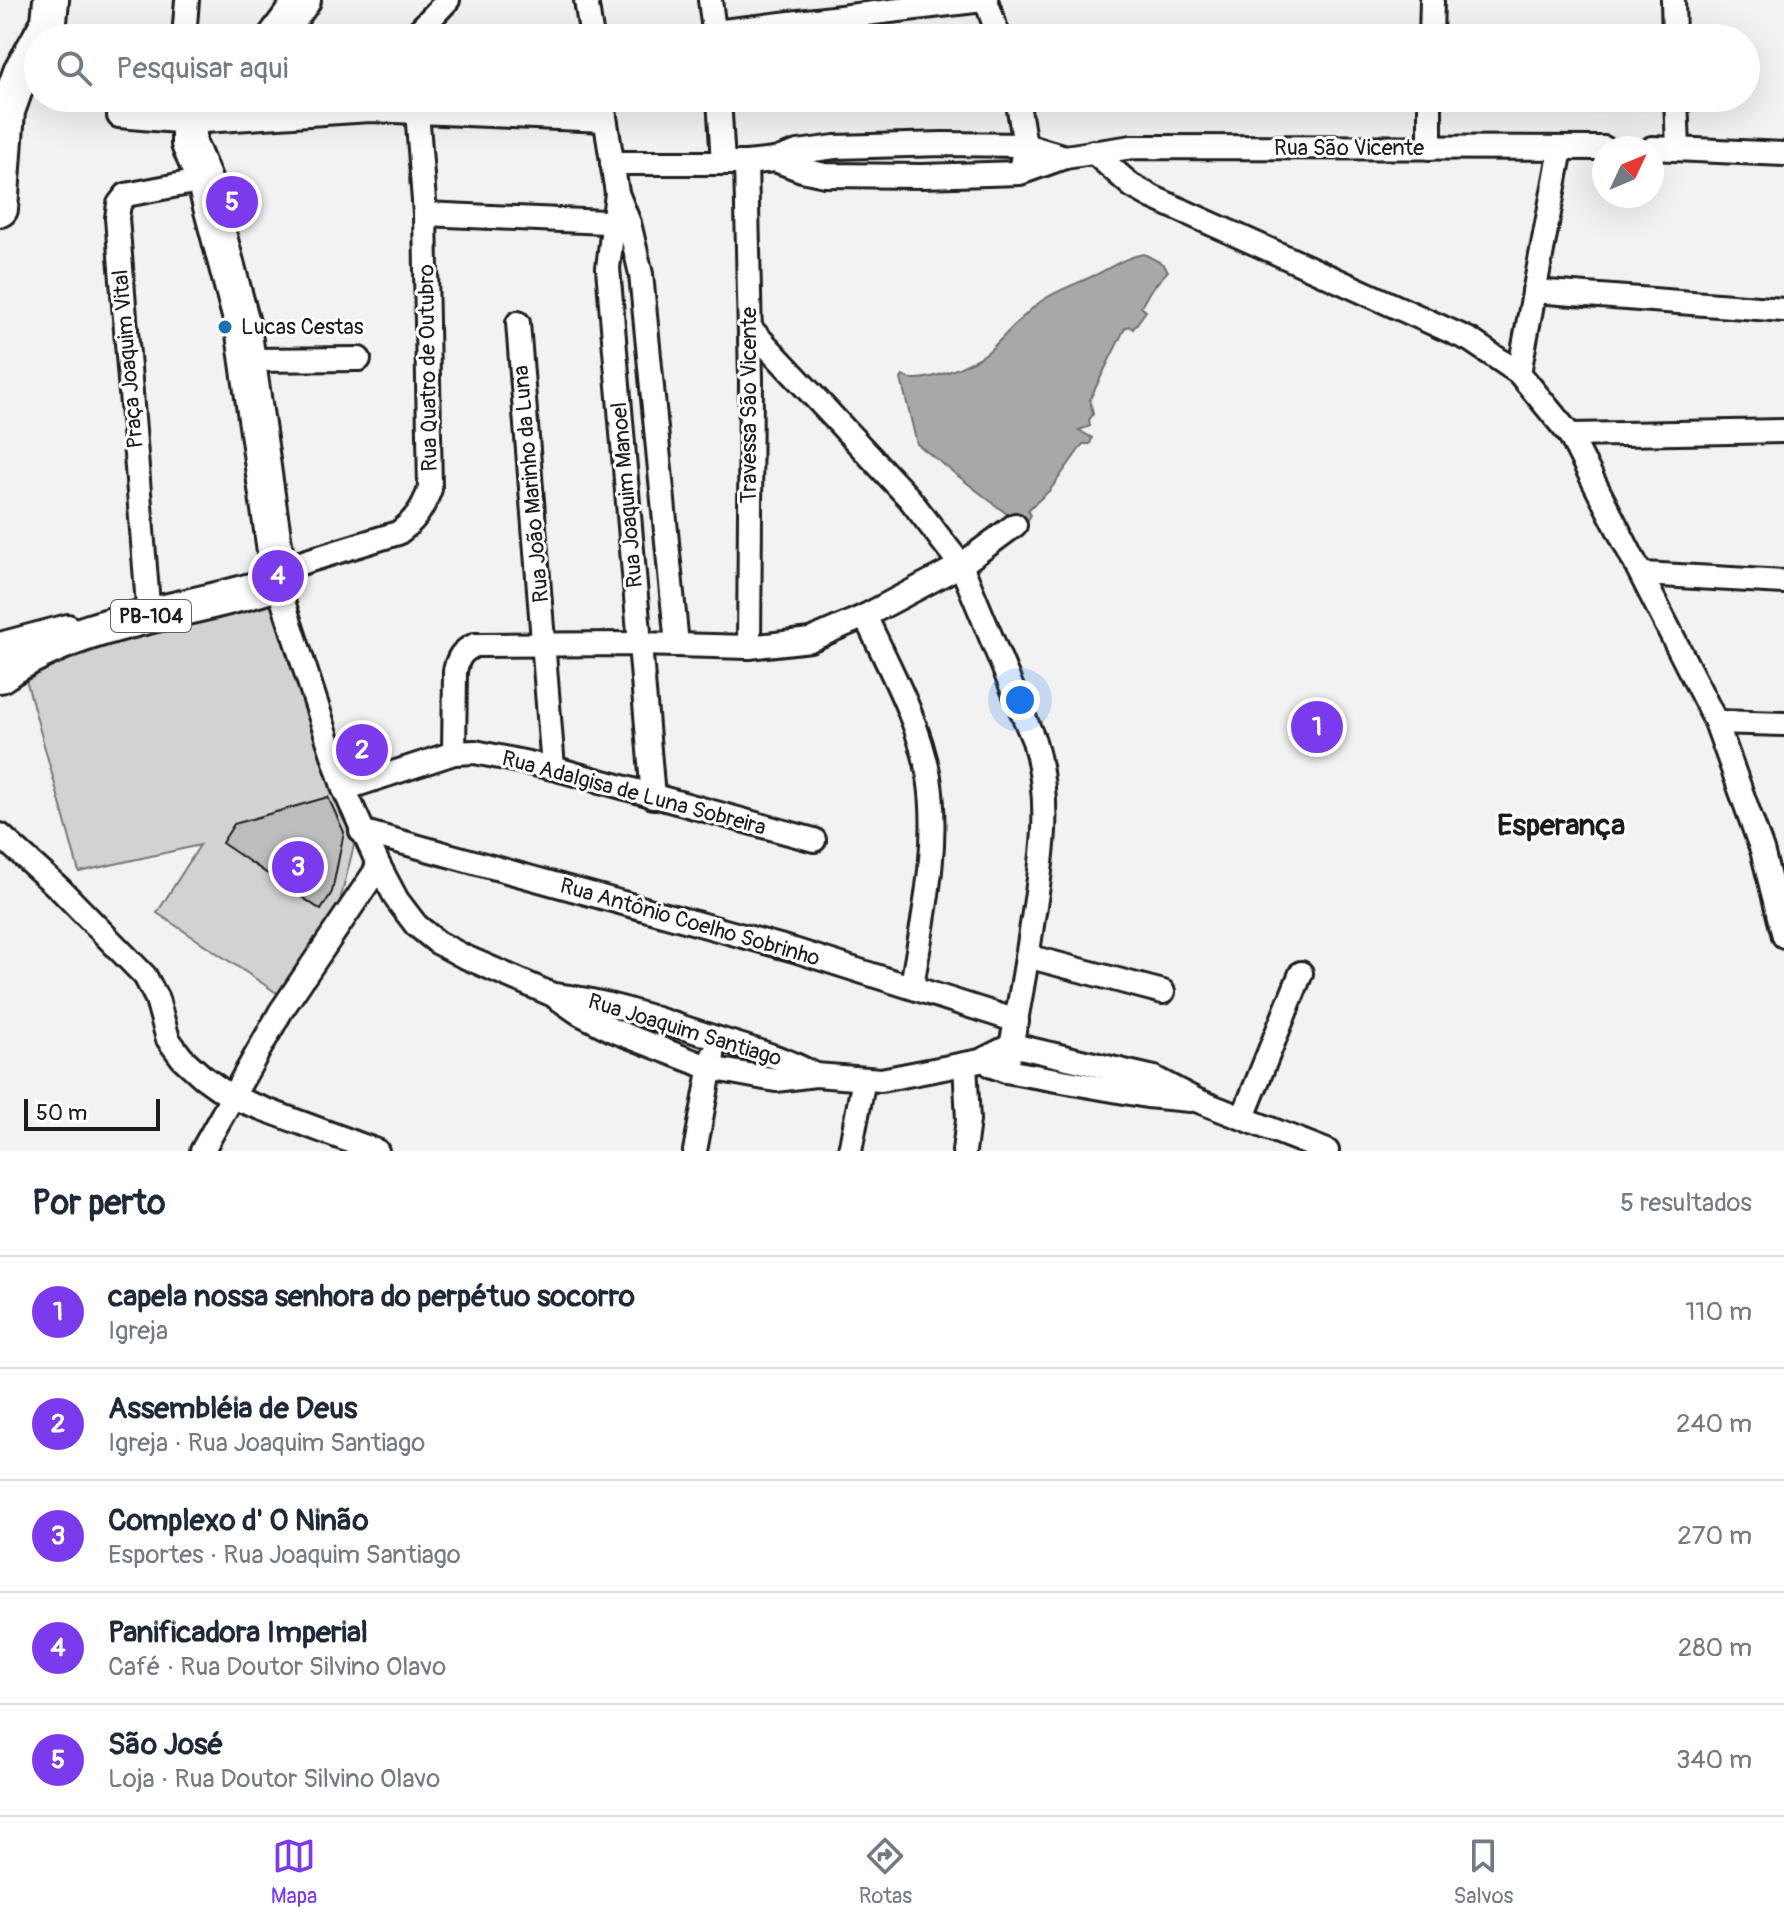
<!DOCTYPE html>
<html lang="pt">
<head>
<meta charset="utf-8">
<style>
  :root { --surface:#fff; --page:#f6f6f7; --text:#1f2937; --muted:#747a83; --line:#e0e1e3; --accent:#7c3aed }
  body { margin:0; font-family:Pangolin,sans-serif; background:var(--page); color:var(--text) }
  .compass { position:absolute; left:1592px; top:136px; width:72px; height:72px; border-radius:50%; background:var(--surface); box-shadow:0 8px 32px #0002; rotate:46deg }
  .scale { position:absolute; left:24px; bottom:20px; width:136px; box-sizing:border-box; padding-left:8px; border:4px solid #1c1c1c; border-top:0; font-size:22px; line-height:28px; white-space:nowrap; color:#1c1c1c; -webkit-text-stroke:6px #fff; paint-order:stroke }
  .you { position:absolute; left:1020px; top:700px; width:28px; height:28px; margin:-20px; border:6px solid #fff; border-radius:50%; background:#1a73e8; box-shadow:0 0 0 12px #1a73e833 }
  .badge { display:grid; place-items:center; width:52px; height:52px; border-radius:50%; background:var(--accent); color:#fff; font-size:26px; font-weight:700 }
  .pin { position:absolute; translate:-50% -50%; border:4px solid #fff; box-shadow:0 2px 8px #0006 }
  .list { margin:0; padding:0; list-style:none }
  h2 { display:flex; justify-content:space-between; align-items:center; height:104px; margin:0; padding:0 32px; font-size:34px }
  h2 small { font-size:26px; font-weight:400; color:var(--muted) }
  .list li { display:grid; grid-template-columns:52px 1fr auto; gap:24px; align-items:center; box-sizing:border-box; height:112px; padding:0 32px; border-top:2px solid var(--line) }
  .list b { display:block; font-size:30px; white-space:nowrap }
  .list p { margin:0; font-size:26px; white-space:nowrap; color:var(--muted) }
  .list em { font-size:26px; font-style:normal; color:var(--muted) }
  .icon { flex:none; width:44px; height:44px; fill:none; stroke:currentColor; stroke-width:2; stroke-linecap:round; stroke-linejoin:round }
  .map { position:relative; flex:none; width:1784px; height:1151px; overflow:hidden }
  .search { position:absolute; background:var(--surface); box-shadow:0 8px 32px #0002; left:24px; right:24px; top:24px; height:88px; display:flex; align-items:center; gap:20px; box-sizing:border-box; padding:0 28px; border-radius:44px; color:var(--muted); font-size:30px }
  .sheet { height:664px; background:var(--surface) }
  nav { display:flex; justify-content:space-around; align-items:center; box-sizing:border-box; height:112px; border-top:2px solid var(--line); background:var(--surface); font-size:22px; color:var(--muted) }
  nav a { display:grid; justify-items:center; gap:4px }
  nav .on { color:var(--accent) }
  .map>svg:first-child { display:block }
  .green { fill:#d2d2d2; stroke:#777; stroke-width:2 }
  .water { fill:#a8a8a8; stroke:#707070; stroke-width:2 }
  .building { fill:#bdbdbd; stroke:#1c1c1c; stroke-width:2 }
  .lines { fill:none; stroke-linecap:round; stroke-linejoin:round }
  .minor-casing { stroke:#1c1c1c; stroke-width:28 }
  .primary-casing { stroke:#1c1c1c; stroke-width:40 }
  .minor { stroke:#fff; stroke-width:22 }
  .primary { stroke:#fff; stroke-width:34 }
  .poi-dot { fill:#1f6fb2; stroke:#fff; stroke-width:3 }
  .labels { text-anchor:middle; dominant-baseline:central; stroke-width:6; stroke-linejoin:round; paint-order:stroke }
  .shield { fill:#fff; stroke:#606060; stroke-width:2 }
  .shield-label { font-size:20px; font-weight:bold; fill:#1c1c1c }
  .street-label { font-size:22px; fill:#1c1c1c; stroke:#fff }
  .poi-label { font-size:22px; fill:#1c1c1c; stroke:#fff; text-anchor:start }
  .district-label { font-size:30px; font-weight:bold; fill:#1c1c1c; stroke:#fff }
</style>
</head>
<body>
<div class="map">
<svg width="1784" height="1151" viewBox="0 0 1784 1151">
  <rect width="100%" height="100%" fill="#f2f2f2"/>
  <filter id="ink" filterUnits="userSpaceOnUse"><feTurbulence type="fractalNoise" baseFrequency=".0125" numOctaves="2"/><feDisplacementMap in="SourceGraphic" scale="16" xChannelSelector="R" yChannelSelector="G"/><feConvolveMatrix kernelMatrix="1 2 1 2 8 2 1 2 1" color-interpolation-filters="sRGB"/></filter>
  <g filter="url(#ink)">
    <!-- green -->
    <path class="green" d="M268 594 286 617 358 829 339 905 280 995 157 913 200 845 79 872 22 665Z"/>
    <!-- water -->
    <path class="water" d="M1144 254 1163 264 1168 271 1150 291 1141 307 1146 311 1133 329 1129 326 1125 328 1090 399 1093 414 1089 420 1090 426 1079 430 1092 438 1090 444H1083L1050 490 1028 510 1031 515 1025 525H1021L917 444 901 379 903 376C920 387 974 364 989 351 1005 336 1024 313 1043 300 1058 290 1076 284 1093 276 1111 268 1124 257 1144 254Z"/>
    <!-- building -->
    <path class="building" d="M328 797 344 832 332 892 321 910 222 843 234 824Z"/>
    <g class="lines">
      <!-- minor casing -->
      <g class="minor-casing">
        <g id="minor">
          <path d="M586 0 592 38"/>
          <path d="M710 0 715 38"/>
          <path d="M986 0 999 38"/>
          <path d="M1673 0 1674 38"/>
          <path d="M714 32 983 0"/>
          <path d="M184 38 187 0"/>
          <path d="M412 38 448 0"/>
          <path d="M1431 38 1432 0"/>
          <path d="M180 98 189 122"/>
          <path d="M602 98 617 193 629 223 641 274 677 645"/>
          <path d="M719 98 723 163"/>
          <path d="M1017 98 1025 145 1022 160"/>
          <path d="M1676 98 1678 148"/>
          <path d="M119 116 189 122 370 110 605 120"/>
          <path d="M1430 148V98"/>
          <path d="M1652 148 1784 154"/>
          <path d="M1093 152 1132 186 1152 197 1470 340 1519 373 1570 435 1716 722 1762 850 1784 936"/>
          <path d="M775 160 802 170 825 175 922 176 1020 173 1065 157 1132 147 1604 148"/>
          <path d="M612 163H746L775 160 798 152 835 147 943 144 1025 145 1065 157"/>
          <path d="M746 163 751 380 749 647"/>
          <path d="M617 193 608 268 653 797"/>
          <path d="M425 214 628 223"/>
          <path d="M1534 291 1784 310"/>
          <path d="M518 323 553 768"/>
          <path d="M750 328 909 498 961 565 1034 741C1053 805 1042 861 1032 925 1025 974 1016 1023 1006 1071"/>
          <path d="M249 360 359 359"/>
          <path d="M1519 373 1561 149"/>
          <path d="M1570 435 1784 431"/>
          <path d="M268 573 398 533C415 521 423 508 430 489L425 214 417 111"/>
          <path d="M1643 574 1784 582"/>
          <path d="M277 583 344 789 379 866 397 900 416 925 437 942 463 956 553 995 579 1013 612 1030 710 1068 776 1080 815 1075 881 1080 980 1061 1012 1045 1154 1078 1196 1100 1327 1151"/>
          <path d="M148 605 117 218 119 204 126 195 204 180"/>
          <path d="M865 616C889 667 919 721 929 777 940 846 923 918 912 986"/>
          <path d="M0 644 68 626"/>
          <path d="M1716 722 1784 724"/>
          <path d="M454 753 455 671C458 657 462 651 475 645L639 644 749 647 810 640 865 616 961 565 1015 525"/>
          <path d="M344 789 454 753 475 752 553 768 814 840"/>
          <path d="M361 831 794 950 1017 1021"/>
          <path d="M0 835 61 890 145 976 157 999 168 1039 182 1058 203 1077 231 1097 377 1151"/>
          <path d="M1027 956 1163 992"/>
          <path d="M554 995C610 1001 662 1021 716 1038 750 1049 783 1057 815 1075"/>
          <path d="M992 1066 1006 1071 1147 1096 1190 1100"/>
          <path d="M1243 1117 1301 973"/>
          <path d="M202 1151 281 1011 379 866"/>
          <path d="M695 1151 713 1055"/>
          <path d="M850 1151 864 1079"/>
          <path d="M964 1151 968 1120 965 1064"/>
        </g>
      </g>
      <!-- primary casing -->
      <g class="primary-casing">
        <g id="primary">
          <path d="M40 38 49 22 51 0"/>
          <path d="M275 38 303 0"/>
          <path d="M0 209 7 111 21 72 38 42"/>
          <path d="M0 675C81 618 185 614 277 583L278 572 243 327 204 180 189 144V122L225 98"/>
        </g>
      </g>
      <!-- minor -->
      <use href="#minor" class="minor"/>
      <!-- primary -->
      <use href="#primary" class="primary"/>
    </g>
  </g>
  <!-- markers -->
  <circle class="poi-dot" cx="225" cy="327" r="8"/>
  <g class="labels">
    <!-- shield labels -->
    <rect class="shield" x="111" y="600" width="80" height="32" rx="6"/>
    <g class="shield-label">
      <text x="151" y="616">PB-104</text>
    </g>
    <!-- street labels -->
    <g class="street-label">
      <text x="1349" y="148">Rua São Vicente</text>
      <text transform="translate(128 359) rotate(-95)">Praça Joaquim Vital</text>
      <text transform="translate(428 368) rotate(-91)">Rua Quatro de Outubro</text>
      <text transform="translate(749 405) rotate(-90)">Travessa São Vicente</text>
      <text transform="translate(531 484) rotate(-95)">Rua João Marinho da Luna</text>
      <text transform="translate(627 495) rotate(-95)">Rua Joaquim Manoel</text>
      <text transform="translate(634 793) rotate(15)">Rua Adalgisa de Luna Sobreira</text>
      <text transform="translate(690 922) rotate(16)">Rua Antônio Coelho Sobrinho</text>
      <text transform="translate(685 1030) rotate(17)">Rua Joaquim Santiago</text>
    </g>
    <!-- poi labels -->
    <g class="poi-label">
      <text x="241" y="327">Lucas Cestas</text>
    </g>
    <!-- district labels -->
    <g class="district-label">
      <text x="1561" y="825">Esperança</text>
    </g>
  </g>
</svg>
<svg class="compass" viewBox="-18 -18 36 36"><path d="M0-13l5 13h-10z" fill="#e53935"/><path d="M0 13l5-13h-10z" fill="#747a83"/></svg>
<div class="scale">50 m</div>
<div class="you"></div>
<div class="pin badge" style="left:1317px;top:727px">1</div>
<div class="pin badge" style="left:362px;top:750px">2</div>
<div class="pin badge" style="left:298px;top:867px">3</div>
<div class="pin badge" style="left:278px;top:576px">4</div>
<div class="pin badge" style="left:232px;top:202px">5</div>
<div class="search"><svg class="icon" aria-label="search" viewBox="0 0 24 24"><circle cx="10" cy="10" r="6"/><path d="M15 15l6 6"/></svg>Pesquisar aqui</div>
</div>
<section class="sheet">
<h2>Por perto<small>5 resultados</small></h2>
<ul class="list">
<li><span class="badge">1</span><div><b>capela nossa senhora do perpétuo socorro</b><p>Igreja</p></div><em>110 m</em></li>
<li><span class="badge">2</span><div><b>Assembléia de Deus</b><p>Igreja · Rua Joaquim Santiago</p></div><em>240 m</em></li>
<li><span class="badge">3</span><div><b>Complexo d' O Ninão</b><p>Esportes · Rua Joaquim Santiago</p></div><em>270 m</em></li>
<li><span class="badge">4</span><div><b>Panificadora Imperial</b><p>Café · Rua Doutor Silvino Olavo</p></div><em>280 m</em></li>
<li><span class="badge">5</span><div><b>São José</b><p>Loja · Rua Doutor Silvino Olavo</p></div><em>340 m</em></li>
</ul>
</section>
<nav>
<a class="on"><svg class="icon" aria-label="map" viewBox="0 0 24 24"><path d="M3 6l6-2 6 2 6-2v14l-6 2-6-2-6 2zM9 4v14M15 6v14"/></svg>Mapa</a>
<a><svg class="icon" aria-label="directions" viewBox="0 0 24 24"><path d="M12 3l9 9-9 9-9-9zM9 14v-3h6M13 9l2 2-2 2"/></svg>Rotas</a>
<a><svg class="icon" aria-label="saved" viewBox="0 0 24 24"><path d="M7 4h10v16l-5-4-5 4z"/></svg>Salvos</a>
</nav>
</body>
</html>
